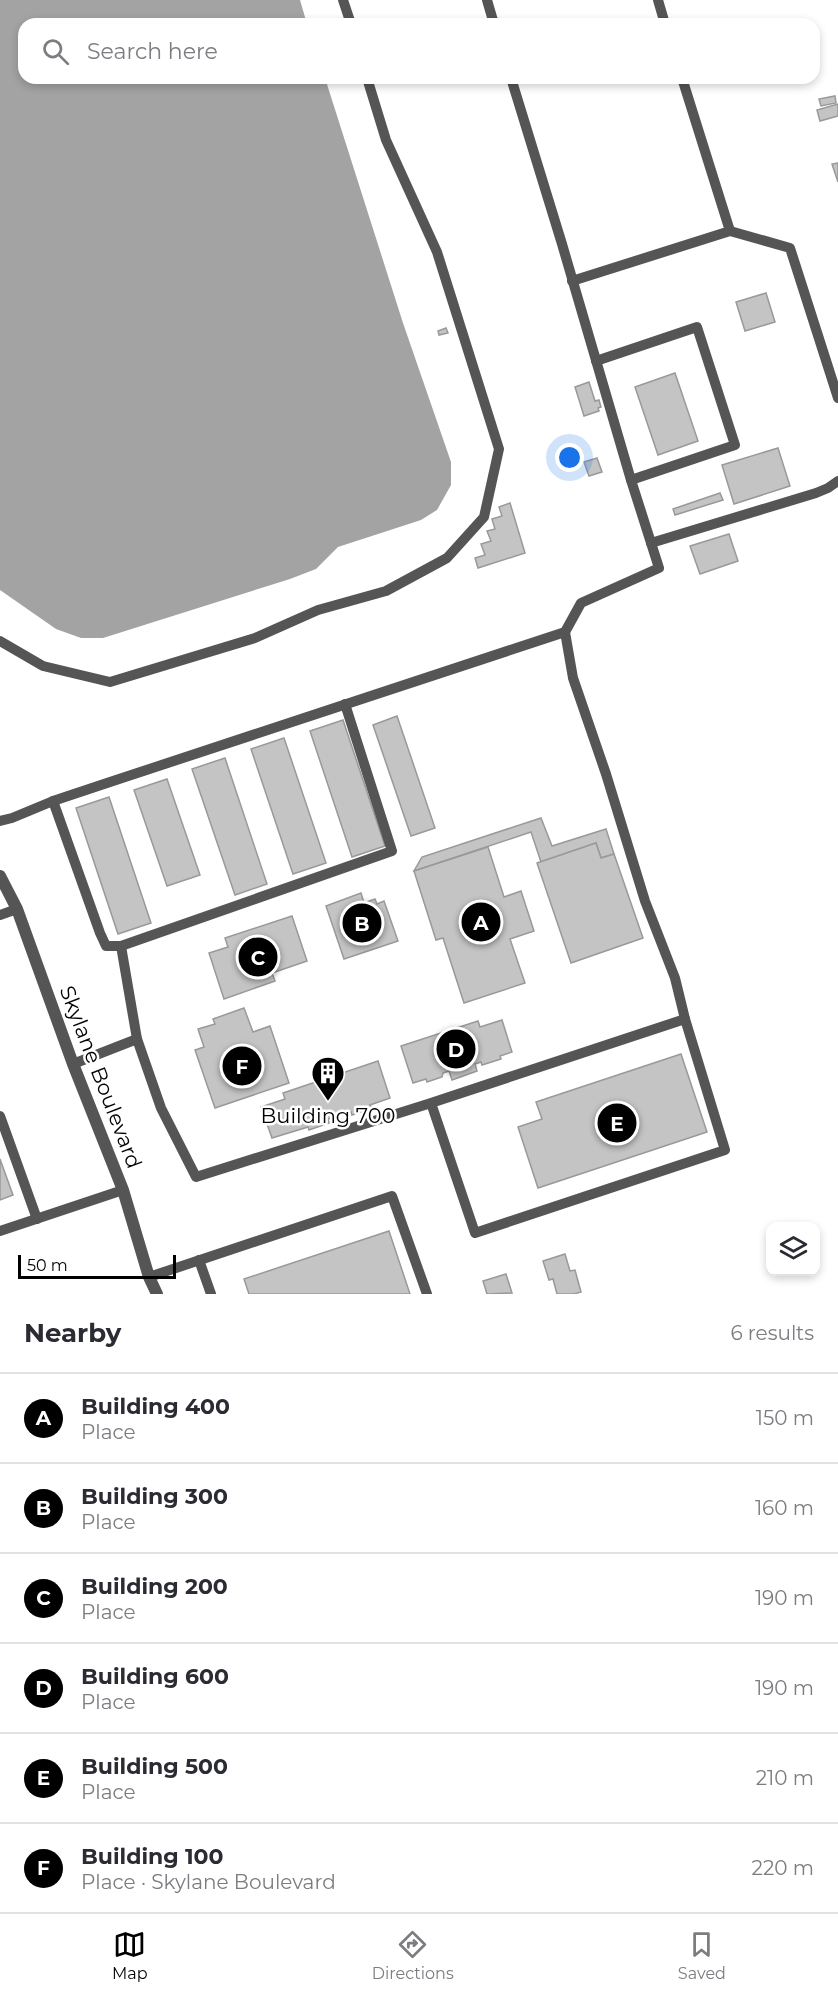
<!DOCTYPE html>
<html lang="en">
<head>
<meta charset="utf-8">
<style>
  :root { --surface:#fff; --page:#f2f2f3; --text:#2b2b33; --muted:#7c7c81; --line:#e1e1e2; --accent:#000 }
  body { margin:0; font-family:Montserrat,sans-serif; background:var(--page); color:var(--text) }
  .controls { position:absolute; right:18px; bottom:18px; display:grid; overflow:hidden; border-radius:12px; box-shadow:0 3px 9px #0003 }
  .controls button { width:54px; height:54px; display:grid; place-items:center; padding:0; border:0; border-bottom:2px solid var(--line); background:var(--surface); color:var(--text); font:30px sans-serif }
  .scale { position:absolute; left:18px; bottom:15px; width:158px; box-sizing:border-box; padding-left:6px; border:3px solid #000; border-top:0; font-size:16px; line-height:21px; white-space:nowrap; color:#000; -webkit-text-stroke:4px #fff; paint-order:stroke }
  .you { position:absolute; left:570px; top:458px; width:21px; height:21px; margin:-15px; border:4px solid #fff; border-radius:50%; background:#1a73e8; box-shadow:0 0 0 9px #1a73e833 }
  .badge { display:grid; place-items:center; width:39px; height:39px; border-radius:50%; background:var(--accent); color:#fff; font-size:20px; font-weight:700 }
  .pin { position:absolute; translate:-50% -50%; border:3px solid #fff; box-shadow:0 2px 6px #0006 }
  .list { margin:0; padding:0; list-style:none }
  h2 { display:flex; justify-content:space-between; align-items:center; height:78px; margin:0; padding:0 24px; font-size:26px }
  h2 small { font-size:20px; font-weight:400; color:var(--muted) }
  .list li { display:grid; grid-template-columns:39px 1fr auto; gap:18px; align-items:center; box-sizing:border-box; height:90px; padding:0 24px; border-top:2px solid var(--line) }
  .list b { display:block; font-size:22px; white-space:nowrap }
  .list p { margin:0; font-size:20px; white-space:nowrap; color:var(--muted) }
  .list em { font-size:20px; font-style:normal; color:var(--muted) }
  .icon { flex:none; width:33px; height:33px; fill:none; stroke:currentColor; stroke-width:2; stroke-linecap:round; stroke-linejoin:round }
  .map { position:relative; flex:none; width:838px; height:1294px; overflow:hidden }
  .search { position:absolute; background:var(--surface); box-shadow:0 3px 9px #0003; left:18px; right:18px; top:18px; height:66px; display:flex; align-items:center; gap:15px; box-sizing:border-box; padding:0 21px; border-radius:18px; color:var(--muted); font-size:22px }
  .sheet { height:618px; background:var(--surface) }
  nav { display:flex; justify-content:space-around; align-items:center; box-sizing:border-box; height:84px; border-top:2px solid var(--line); background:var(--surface); font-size:16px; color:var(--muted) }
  nav a { display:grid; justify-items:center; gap:3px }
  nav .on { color:var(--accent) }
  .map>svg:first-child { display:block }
  .water { fill:#a3a3a3 }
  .building { fill:#c4c4c4; stroke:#999; stroke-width:1.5 }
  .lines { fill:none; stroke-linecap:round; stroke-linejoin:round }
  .lane { stroke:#555; stroke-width:10 }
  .street { stroke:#555; stroke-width:12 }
  .labels { text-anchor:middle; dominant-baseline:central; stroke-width:5; stroke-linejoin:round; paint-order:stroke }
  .street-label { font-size:21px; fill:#000; stroke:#fff }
  .poi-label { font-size:21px; fill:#000; stroke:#fff }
</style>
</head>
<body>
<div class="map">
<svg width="838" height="1294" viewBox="0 0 838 1294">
  <rect width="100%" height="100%" fill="#fff"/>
  <!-- water -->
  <path class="water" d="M0 0H300L307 24H24V78H325L403 323 451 462V485L437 510 421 520 338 547 316 569 290 579 103 638H81L56 629 0 590Z"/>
  <!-- building -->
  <g class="building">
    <path d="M835 96 836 103 821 106 819 99Z"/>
    <path d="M838 104V116L820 121 817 110Z"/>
    <path d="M838 163V182L832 164Z"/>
    <path d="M766 293 775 322 745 331 736 302Z"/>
    <path d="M446 328 448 333 439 335 438 331Z"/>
    <path d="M675 373 698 441 658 455 635 387Z"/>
    <path d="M589 382 595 401 599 400 601 407 598 408 599 411 584 416 575 387Z"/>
    <path d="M778 448 790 486 734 504 722 465Z"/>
    <path d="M597 458 602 472 589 476 584 462Z"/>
    <path d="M720 493 723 500 675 515 673 509Z"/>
    <path d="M510 503 525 553 478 568 475 558 485 555 481 544 491 541 487 531 495 529 492 519 502 516 499 507Z"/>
    <path d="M729 534 738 561 700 574 690 546Z"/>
    <path d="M397 716 435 828 411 836 373 725Z"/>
    <path d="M343 720 385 846 352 857 310 731Z"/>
    <path d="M284 738 326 863 293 874 251 749Z"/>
    <path d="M225 758 267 884 235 895 192 769Z"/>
    <path d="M167 779 200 875 167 886 134 790Z"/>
    <path d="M109 797 151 923 118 934 76 808Z"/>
    <path d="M541 818 552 846 606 829 614 854 601 858 596 843 541 862 531 832 414 871 422 857Z"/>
    <path d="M596 843 601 858 614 854 643 938 571 963 537 863Z"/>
    <path d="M488 847 504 897 521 891 534 931 510 939 525 983 464 1003 443 938 436 940 414 871Z"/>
    <path d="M361 893 364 903 375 899 377 904 384 901 398 941 344 959 326 906Z"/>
    <path d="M292 916 307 961 272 973 275 981 224 999 209 953 228 947 225 938Z"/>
    <path d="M244 1008 253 1032 270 1026 289 1083 215 1108 195 1050 204 1047 198 1029 215 1024 213 1019Z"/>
    <path d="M502 1020 512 1052 500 1056 501 1059 482 1065 481 1062 475 1064 477 1071 452 1080 449 1071 443 1073 442 1077 427 1082 426 1079 413 1083 401 1046 478 1021 480 1027Z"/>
    <path d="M681 1054 707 1132 538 1188 518 1127 542 1119 536 1102Z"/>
    <path d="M378 1061 390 1098 370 1105 372 1108 352 1115 351 1112 328 1119 329 1123 309 1130 308 1127 272 1138 261 1107 285 1099 283 1093Z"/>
    <path d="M0 1159 13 1195 0 1200Z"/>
    <path d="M389 1231 410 1294H249L244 1279Z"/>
    <path d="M565 1254 570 1271 575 1270 581 1292 574 1294H557L553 1279 549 1280 543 1261Z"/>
    <path d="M506 1274 512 1293 487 1294 483 1281Z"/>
  </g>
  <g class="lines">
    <!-- lane -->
    <g class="lane">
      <path d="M343 0 351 24"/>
      <path d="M487 0 494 24"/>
      <path d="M658 0 665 24"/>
      <path d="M511 78 562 244 631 480"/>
      <path d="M730 231 790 248 838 398"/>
      <path d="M572 281 730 231 682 78"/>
      <path d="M651 543 816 493 828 488 838 481"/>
      <path d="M565 632 573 678 606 774 645 901 675 978 685 1019"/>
      <path d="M0 641 43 666 110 682 255 638 318 610 386 591 447 558 484 517 499 449 437 252 386 140 367 78"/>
      <path d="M53 801 100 933 106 946H121L392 851 345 704"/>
      <path d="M0 821 12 818 53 801 110 782 565 632 581 603 659 568 631 480 735 445 697 327 596 361"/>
      <path d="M0 915 17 909"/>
      <path d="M121 946 137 1039"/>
      <path d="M73 1064 137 1039 161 1108 196 1177 431 1103 475 1233 725 1150 685 1019 431 1103"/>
      <path d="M0 1116 37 1219"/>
      <path d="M0 1231 123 1190"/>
      <path d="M199 1260 211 1294"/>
      <path d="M149 1277 392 1196 427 1294"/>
    </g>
    <!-- street -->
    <path class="street" d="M0 876 17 909 73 1064 123 1190 149 1277 157 1294"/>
  </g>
  <!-- icons -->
  <defs>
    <g id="building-pin" transform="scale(1.725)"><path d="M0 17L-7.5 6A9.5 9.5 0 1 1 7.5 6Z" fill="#000" stroke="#fff"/><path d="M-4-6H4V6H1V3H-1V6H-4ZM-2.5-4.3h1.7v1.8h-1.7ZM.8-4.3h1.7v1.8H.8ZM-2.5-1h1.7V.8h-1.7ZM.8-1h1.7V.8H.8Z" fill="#fff"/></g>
  </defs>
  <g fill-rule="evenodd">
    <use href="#building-pin" x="328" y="1073"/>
  </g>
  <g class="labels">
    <!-- street labels -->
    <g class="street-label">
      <text transform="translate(101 1077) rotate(69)">Skylane Boulevard</text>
    </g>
    <!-- poi labels -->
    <g class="poi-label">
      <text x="328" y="1115">Building 700</text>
    </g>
  </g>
</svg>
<div class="controls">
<button><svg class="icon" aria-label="layers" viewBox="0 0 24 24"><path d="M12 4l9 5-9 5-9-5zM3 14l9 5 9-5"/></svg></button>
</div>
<div class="scale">50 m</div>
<div class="you"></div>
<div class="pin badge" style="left:481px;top:922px">A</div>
<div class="pin badge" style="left:362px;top:923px">B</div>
<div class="pin badge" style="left:258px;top:957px">C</div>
<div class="pin badge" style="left:456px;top:1049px">D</div>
<div class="pin badge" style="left:617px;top:1123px">E</div>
<div class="pin badge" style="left:242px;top:1066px">F</div>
<div class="search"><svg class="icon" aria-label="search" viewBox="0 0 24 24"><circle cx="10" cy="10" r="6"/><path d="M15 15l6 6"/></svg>Search here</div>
</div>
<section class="sheet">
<h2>Nearby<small>6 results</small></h2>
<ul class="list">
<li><span class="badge">A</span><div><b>Building 400</b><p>Place</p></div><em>150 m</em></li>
<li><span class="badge">B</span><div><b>Building 300</b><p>Place</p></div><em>160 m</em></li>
<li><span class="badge">C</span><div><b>Building 200</b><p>Place</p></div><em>190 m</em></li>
<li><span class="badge">D</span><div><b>Building 600</b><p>Place</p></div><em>190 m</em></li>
<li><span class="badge">E</span><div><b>Building 500</b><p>Place</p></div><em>210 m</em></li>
<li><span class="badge">F</span><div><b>Building 100</b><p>Place · Skylane Boulevard</p></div><em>220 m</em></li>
</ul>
</section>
<nav>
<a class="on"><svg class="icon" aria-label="map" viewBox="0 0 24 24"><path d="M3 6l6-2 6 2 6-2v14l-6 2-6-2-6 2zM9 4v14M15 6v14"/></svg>Map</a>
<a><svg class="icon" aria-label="directions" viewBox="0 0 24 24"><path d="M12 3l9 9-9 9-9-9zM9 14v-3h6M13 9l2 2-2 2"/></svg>Directions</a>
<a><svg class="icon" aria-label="saved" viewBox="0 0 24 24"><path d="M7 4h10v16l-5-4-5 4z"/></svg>Saved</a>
</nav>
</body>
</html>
